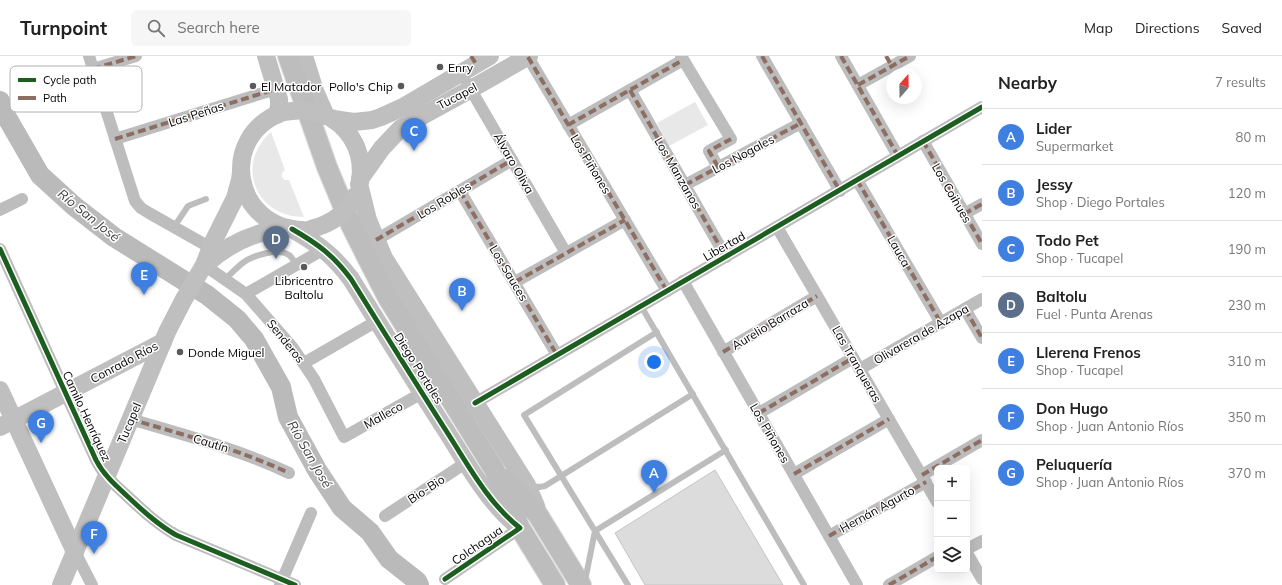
<!DOCTYPE html>
<html lang="en">
<head>
<meta charset="utf-8">
<style>
  :root { --surface:#fff; --page:#f6f6f6; --text:#222; --muted:#767676; --line:#e0e0e0; --accent:#111827 }
  body { margin:0; font-family:Mulish,sans-serif; background:var(--page); color:var(--text) }
  .controls { position:absolute; right:12px; bottom:12px; display:grid; overflow:hidden; border-radius:6px; box-shadow:0 4px 16px #0002 }
  .controls button { width:36px; height:36px; display:grid; place-items:center; padding:0; border:0; border-bottom:1px solid var(--line); background:var(--surface); color:var(--text); font:20px sans-serif }
  .compass { position:absolute; left:886px; top:12px; width:36px; height:36px; border-radius:50%; background:var(--surface); box-shadow:0 4px 16px #0002; rotate:20deg }
  .you { position:absolute; left:654px; top:306px; width:14px; height:14px; margin:-10px; border:3px solid #fff; border-radius:50%; background:#1a73e8; box-shadow:0 0 0 6px #1a73e833 }
  .badge { display:grid; place-items:center; width:26px; height:26px; border-radius:50%; background:var(--accent); color:#fff; font-size:13px; font-weight:700 }
  .pin { position:absolute; translate:-50% -33px; filter:drop-shadow(0 1px 2px #0008) }
  .pin::after { content:''; position:absolute; top:21px; width:14px; height:12px; background:inherit; clip-path:polygon(0 0,100% 0,50% 100%) }
  .list { margin:0; padding:0; list-style:none }
  h2 { display:flex; justify-content:space-between; align-items:center; height:52px; margin:0; padding:0 16px; font-size:17px }
  h2 small { font-size:13px; font-weight:400; color:var(--muted) }
  .list li { display:grid; grid-template-columns:26px 1fr auto; gap:12px; align-items:center; box-sizing:border-box; height:56px; padding:0 16px; border-top:1px solid var(--line) }
  .list b { display:block; font-size:15px; white-space:nowrap }
  .list p { margin:0; font-size:13px; white-space:nowrap; color:var(--muted) }
  .list em { font-size:13px; font-style:normal; color:var(--muted) }
  .icon { flex:none; width:22px; height:22px; fill:none; stroke:currentColor; stroke-width:2; stroke-linecap:round; stroke-linejoin:round }
  .map { position:relative; flex:none; width:982px; height:529px; overflow:hidden }
  header { display:flex; align-items:center; gap:24px; box-sizing:border-box; height:56px; padding:0 20px; background:var(--surface); border-bottom:1px solid var(--line) }
  header strong { font-size:19px }
  nav { display:flex; gap:22px; margin-inline-start:auto; font-size:14px }
  .search { width:280px; height:36px; background:var(--page); display:flex; align-items:center; gap:10px; box-sizing:border-box; padding:0 14px; border-radius:6px; color:var(--muted); font-size:15px }
  main { display:flex }
  aside { flex:1; background:var(--surface) }
  .map>svg:first-child { display:block }
  .green { fill:#e8e8e8 }
  .lines { fill:none; stroke-linecap:round; stroke-linejoin:round }
  .river { stroke:#bababa; stroke-width:20 }
  .building { fill:#dcdcdc; stroke:#c4c4c4 }
  .primary-casing { stroke:#dbdbdb; stroke-width:22 }
  .lane { stroke:#bdbdbd; stroke-width:6 }
  .street { stroke:#bdbdbd; stroke-width:12 }
  .secondary { stroke:#bfbfbf; stroke-width:18 }
  .primary { stroke:#bdbdbd; stroke-width:20 }
  .secondary-bridge { stroke:#bfbfbf; stroke-width:18 }
  .quiet { stroke:#8d6e63; stroke-width:4; stroke-dasharray:8 4; stroke-linecap:butt }
  .cycleway-casing { stroke:#fff; stroke-width:8 }
  .cycleway { stroke:#1b5e20; stroke-width:5 }
  .poi-dot { fill:#595959; stroke:#fff; stroke-width:1.5 }
  .labels { text-anchor:middle; dominant-baseline:central; stroke-width:3; stroke-linejoin:round; paint-order:stroke }
  .poi-label { font-size:12px; fill:#000; stroke:#fff; text-anchor:start }
  .street-label { font-size:12px; fill:#000; stroke:#fff }
  .water-label { font-size:13px; font-style:italic; fill:#3e3e3e; stroke:#fff }
  .key { fill:#fff; stroke:#b2b2b2; stroke-width:1 }
  .key-label { font-size:11px; fill:#000 }
</style>
</head>
<body>
<header>
<strong>Turnpoint</strong>
<div class="search"><svg class="icon" aria-label="search" viewBox="0 0 24 24"><circle cx="10" cy="10" r="6"/><path d="M15 15l6 6"/></svg>Search here</div>
<nav><a>Map</a><a>Directions</a><a>Saved</a></nav>
</header>
<main>
<div class="map">
<svg width="982" height="529" viewBox="0 0 982 529">
  <rect width="100%" height="100%" fill="#fff"/>
  <!-- green -->
  <g class="green">
    <path d="M695 46 708 69 669 90 657 67Z"/>
    <path d="M271 76 285 114 282 117V121L285 124H289L304 161C256 161 234 109 271 76Z"/>
  </g>
  <g class="lines">
    <!-- river -->
    <path class="river" d="M0 45 6 60 40 119 74 150 114 181 207 239 237 263 254 283 281 331 288 361 317 414 342 452 370 476 389 503 417 525 419 529"/>
  </g>
  <!-- building -->
  <path class="building" d="M715 414 783 529H645L615 477Z"/>
  <g class="lines">
    <!-- primary casing -->
    <g class="primary-casing">
      <g id="primary">
        <path d="M288 0 327 111 351 169 368 203 388 242 494 413 520 472 555 529"/>
        <path d="M504 423 538 459 581 529"/>
      </g>
    </g>
    <!-- lane -->
    <g class="lane">
      <path d="M174 171 188 150 206 143"/>
      <path d="M225 223C231 218 237 211 244 206 254 199 278 192 289 199 293 202 294 206 297 209"/>
      <path d="M641 250 804 529"/>
      <path d="M531 430 539 431 545 430 693 338"/>
      <path d="M585 525 595 475 726 394"/>
      <path d="M628 529 524 359 657 276"/>
    </g>
    <!-- street -->
    <g class="street">
      <path d="M89 0 135 145 141 152 149 157 211 192"/>
      <path d="M681 0 731 83 709 95 718 111"/>
      <path d="M762 0 840 135"/>
      <path d="M841 0 898 100"/>
      <path d="M528 1 667 235"/>
      <path d="M93 13 136 0"/>
      <path d="M467 27 566 197"/>
      <path d="M858 29 910 0"/>
      <path d="M630 34 726 201"/>
      <path d="M568 69 683 4"/>
      <path d="M115 83 276 33"/>
      <path d="M923 85 982 188"/>
      <path d="M857 124 941 267"/>
      <path d="M685 129 801 67"/>
      <path d="M460 135 557 299"/>
      <path d="M0 154 22 143"/>
      <path d="M964 158 982 148"/>
      <path d="M777 171 937 446"/>
      <path d="M376 184 512 104"/>
      <path d="M0 193 96 404C103 418 114 428 126 439 142 454 157 468 176 479L295 529"/>
      <path d="M204 209 246 238 293 292 314 323 344 381 422 337"/>
      <path d="M683 225 857 529"/>
      <path d="M515 226 625 164"/>
      <path d="M246 238 324 193"/>
      <path d="M965 253 982 282"/>
      <path d="M723 296 817 240"/>
      <path d="M304 307 377 265"/>
      <path d="M860 313 982 243"/>
      <path d="M475 347 982 51"/>
      <path d="M759 357 853 302"/>
      <path d="M130 363C184 379 238 393 289 417"/>
      <path d="M794 418 889 363"/>
      <path d="M922 419 982 384"/>
      <path d="M385 460 467 406"/>
      <path d="M829 480 926 426"/>
      <path d="M967 493 982 485"/>
      <path d="M75 496 92 529"/>
      <path d="M967 497 982 523"/>
      <path d="M445 523 520 472"/>
      <path d="M280 529 311 457"/>
      <path d="M889 529 937 501"/>
    </g>
    <!-- secondary -->
    <g class="secondary">
      <path d="M266 0 279 43V50L277 59"/>
      <path d="M304 0 315 35 326 60"/>
      <path d="M283 56C217 80 233 172 303 174"/>
      <path d="M331 62C354 76 364 100 360 126"/>
      <path d="M333 63 354 66 372 64 381 61 403 51 490 0"/>
      <path d="M360 123 382 92 401 72 424 59 471 33 529 0"/>
      <path d="M359 128 368 164 384 202 527 429 536 450 538 459"/>
      <path d="M292 173C318 188 333 199 351 223 382 273 413 323 445 373 467 407 487 446 520 472"/>
      <path d="M205 209C229 187 255 175 288 172"/>
      <path d="M0 334 75 496"/>
      <path d="M0 371 163 286"/>
      <path d="M61 529 167 276 184 243 204 209 213 186 235 142 240 124 241 116"/>
    </g>
    <!-- primary -->
    <use href="#primary" class="primary"/>
    <!-- secondary-bridge -->
    <g class="secondary-bridge">
      <path d="M283 56 302 54 320 57"/>
      <path d="M311 173C331 168 346 158 355 140"/>
    </g>
    <!-- quiet -->
    <g class="quiet">
      <path d="M471 0 476 8"/>
      <path d="M762 0 840 135"/>
      <path d="M841 0 898 100"/>
      <path d="M886 0 892 10"/>
      <path d="M528 1 667 235"/>
      <path d="M93 13 136 0"/>
      <path d="M858 29 910 0"/>
      <path d="M630 34 726 201"/>
      <path d="M568 69 683 4"/>
      <path d="M115 83 276 33"/>
      <path d="M923 85 982 188"/>
      <path d="M718 111 709 95 731 83"/>
      <path d="M857 124 941 267"/>
      <path d="M685 129 801 67"/>
      <path d="M460 135 557 299"/>
      <path d="M964 158 982 148"/>
      <path d="M376 184 512 104"/>
      <path d="M515 226 625 164"/>
      <path d="M965 253 982 282"/>
      <path d="M723 296 817 240"/>
      <path d="M759 357 853 302"/>
      <path d="M130 363C184 379 238 393 289 417"/>
      <path d="M794 418 889 363"/>
      <path d="M922 419 982 384"/>
      <path d="M829 480 926 426"/>
      <path d="M889 529 937 501"/>
    </g>
    <!-- cycleway casing -->
    <g class="cycleway-casing">
      <g id="cycleway">
        <path d="M292 173C318 188 333 199 351 223 382 273 413 323 445 373 467 407 487 446 520 472L445 523"/>
        <path d="M0 193 96 404C103 418 114 428 126 439 142 454 157 468 176 479L295 529"/>
        <path d="M475 347 982 51"/>
      </g>
    </g>
    <!-- cycleway -->
    <use href="#cycleway" class="cycleway"/>
  </g>
  <!-- markers -->
  <g class="poi-dot">
    <circle cx="440" cy="11" r="4"/>
    <circle cx="253" cy="30" r="4"/>
    <circle cx="401" cy="30" r="4"/>
    <circle cx="304" cy="211" r="4"/>
    <circle cx="180" cy="296" r="4"/>
  </g>
  <g class="labels">
    <!-- poi labels -->
    <g class="poi-label">
      <text x="448" y="11">Enry</text>
      <text x="261" y="30">El Matador</text>
      <text x="393" y="30" text-anchor="end">Pollo's Chip</text>
      <text x="304" y="224" text-anchor="middle">Libricentro<tspan x="304" dy="14">Baltolu</tspan></text>
      <text x="188" y="296">Donde Miguel</text>
    </g>
    <!-- street labels -->
    <g class="street-label">
      <text transform="translate(457 40) rotate(-28)">Tucapel</text>
      <text transform="translate(196 58) rotate(-18)">Las Peñas</text>
      <text transform="translate(743 98) rotate(-28)">Los Nogales</text>
      <text transform="translate(514 107) rotate(60)">Álvaro Oliva</text>
      <text transform="translate(591 108) rotate(59)">Los Piñones</text>
      <text transform="translate(678 117) rotate(60)">Los Manzanos</text>
      <text transform="translate(952 137) rotate(60)">Los Coihues</text>
      <text transform="translate(444 144) rotate(-31)">Los Robles</text>
      <text transform="translate(724 190) rotate(-30)">Libertad</text>
      <text transform="translate(899 195) rotate(60)">Lauca</text>
      <text transform="translate(509 217) rotate(59)">Los Sauces</text>
      <text transform="translate(770 268) rotate(-31)">Aurelio Barraza</text>
      <text transform="translate(921 278) rotate(-30)">Olivarera de Azapa</text>
      <text transform="translate(286 285) rotate(51)">Senderos</text>
      <text transform="translate(124 306) rotate(-28)">Conrado Ríos</text>
      <text transform="translate(857 308) rotate(60)">Las Tranqueras</text>
      <text transform="translate(419 312) rotate(58)">Diego Portales</text>
      <text transform="translate(383 359) rotate(-29)">Malleco</text>
      <text transform="translate(87 360) rotate(65)">Camilo Henríquez</text>
      <text transform="translate(129 367) rotate(-67)">Tucapel</text>
      <text transform="translate(770 377) rotate(60)">Los Piñones</text>
      <text transform="translate(211 387) rotate(17)">Cautín</text>
      <text transform="translate(426 433) rotate(-33)">Bio-Bio</text>
      <text transform="translate(877 453) rotate(-29)">Hernán Agurto</text>
      <text transform="translate(477 489) rotate(-35)">Colchagua</text>
    </g>
    <!-- water labels -->
    <g class="water-label">
      <text transform="translate(89 159) rotate(39)">Río San José</text>
      <text transform="translate(310 398) rotate(60)">Río San José</text>
    </g>
  </g>
  <!-- legend -->
  <rect x="10" y="10" width="132" height="46" rx="6" class="key"/>
  <rect x="18" y="22" width="18" height="4" fill="#1b5e20"/>
  <rect x="18" y="40" width="18" height="4" fill="#8d6e63"/>
  <g class="key-label">
    <text x="43" y="28">Cycle path</text>
    <text x="43" y="46">Path</text>
  </g>
</svg>
<div class="controls">
<button>+</button>
<button>−</button>
<button><svg class="icon" aria-label="layers" viewBox="0 0 24 24"><path d="M12 4l9 5-9 5-9-5zM3 14l9 5 9-5"/></svg></button>
</div>
<svg class="compass" viewBox="-18 -18 36 36"><path d="M0-13l5 13h-10z" fill="#e53935"/><path d="M0 13l5-13h-10z" fill="#767676"/></svg>
<div class="you"></div>
<div class="pin badge" style="left:654px;top:437px;background:#3f7fe0">A</div>
<div class="pin badge" style="left:462px;top:255px;background:#3f7fe0">B</div>
<div class="pin badge" style="left:414px;top:95px;background:#3f7fe0">C</div>
<div class="pin badge" style="left:276px;top:203px;background:#5c6f8a">D</div>
<div class="pin badge" style="left:144px;top:239px;background:#3f7fe0">E</div>
<div class="pin badge" style="left:94px;top:498px;background:#3f7fe0">F</div>
<div class="pin badge" style="left:41px;top:387px;background:#3f7fe0">G</div>
</div>
<aside>
<h2>Nearby<small>7 results</small></h2>
<ul class="list">
<li><span class="badge" style="background:#3f7fe0">A</span><div><b>Lider</b><p>Supermarket</p></div><em>80 m</em></li>
<li><span class="badge" style="background:#3f7fe0">B</span><div><b>Jessy</b><p>Shop · Diego Portales</p></div><em>120 m</em></li>
<li><span class="badge" style="background:#3f7fe0">C</span><div><b>Todo Pet</b><p>Shop · Tucapel</p></div><em>190 m</em></li>
<li><span class="badge" style="background:#5c6f8a">D</span><div><b>Baltolu</b><p>Fuel · Punta Arenas</p></div><em>230 m</em></li>
<li><span class="badge" style="background:#3f7fe0">E</span><div><b>Llerena Frenos</b><p>Shop · Tucapel</p></div><em>310 m</em></li>
<li><span class="badge" style="background:#3f7fe0">F</span><div><b>Don Hugo</b><p>Shop · Juan Antonio Ríos</p></div><em>350 m</em></li>
<li><span class="badge" style="background:#3f7fe0">G</span><div><b>Peluquería</b><p>Shop · Juan Antonio Ríos</p></div><em>370 m</em></li>
</ul>
</aside>
</main>
</body>
</html>
